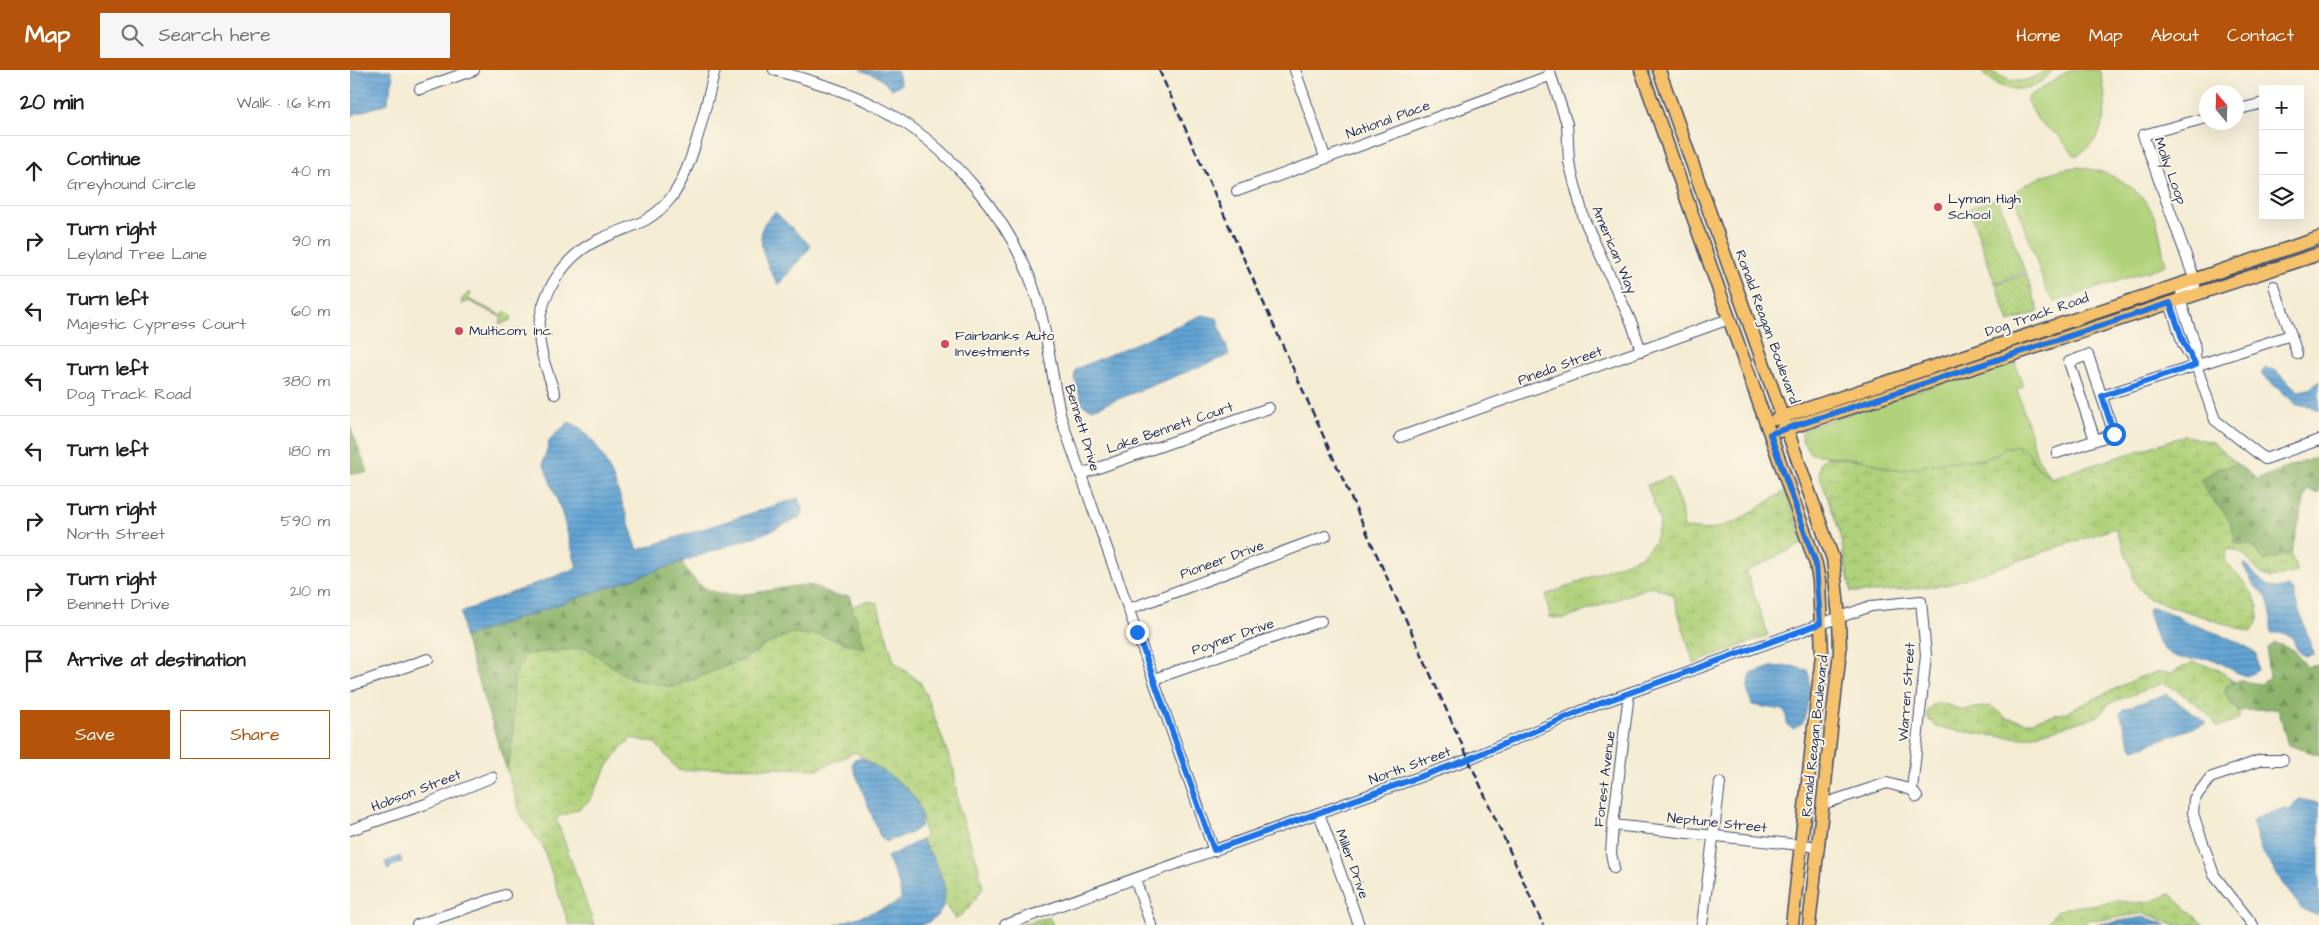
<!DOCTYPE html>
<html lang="en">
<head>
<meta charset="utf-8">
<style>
  :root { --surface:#fff; --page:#f6f6f6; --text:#222; --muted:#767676; --line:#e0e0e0; --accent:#b45309 }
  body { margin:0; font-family:"Architects Daughter",sans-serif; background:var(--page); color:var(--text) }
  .controls { position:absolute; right:15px; top:15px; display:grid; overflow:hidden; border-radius:0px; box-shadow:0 5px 20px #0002 }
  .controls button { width:45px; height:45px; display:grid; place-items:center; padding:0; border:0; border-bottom:1px solid var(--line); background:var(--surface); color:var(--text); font:25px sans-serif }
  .compass { position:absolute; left:1849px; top:15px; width:45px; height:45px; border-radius:50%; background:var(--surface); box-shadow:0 5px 20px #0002; rotate:341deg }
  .stop { position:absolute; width:15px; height:15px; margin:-11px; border:4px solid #1a73e8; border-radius:50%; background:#fff }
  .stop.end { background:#1a73e8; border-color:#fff; box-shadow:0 1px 5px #0008 }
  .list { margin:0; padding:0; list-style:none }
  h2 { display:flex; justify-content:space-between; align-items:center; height:65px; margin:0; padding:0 20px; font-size:21px }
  h2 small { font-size:16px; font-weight:400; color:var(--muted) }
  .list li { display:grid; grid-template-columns:32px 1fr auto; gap:15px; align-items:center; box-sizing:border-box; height:70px; padding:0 20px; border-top:1px solid var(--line) }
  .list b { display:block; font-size:19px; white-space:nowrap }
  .list p { margin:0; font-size:16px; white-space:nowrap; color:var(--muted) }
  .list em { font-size:16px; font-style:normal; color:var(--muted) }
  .actions { display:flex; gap:10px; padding:15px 20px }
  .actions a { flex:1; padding:11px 0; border:1px solid var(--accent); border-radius:0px; text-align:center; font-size:18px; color:var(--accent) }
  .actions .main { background:var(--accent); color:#fff }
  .icon { flex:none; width:28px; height:28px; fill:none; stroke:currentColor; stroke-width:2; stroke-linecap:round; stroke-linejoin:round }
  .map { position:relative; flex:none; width:1969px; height:855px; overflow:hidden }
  header { display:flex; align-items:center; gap:30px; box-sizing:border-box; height:70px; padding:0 25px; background:var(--accent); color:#fff }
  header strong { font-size:24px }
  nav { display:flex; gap:28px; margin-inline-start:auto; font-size:18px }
  .search { width:350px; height:45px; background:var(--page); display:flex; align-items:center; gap:12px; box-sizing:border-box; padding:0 18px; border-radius:0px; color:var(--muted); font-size:19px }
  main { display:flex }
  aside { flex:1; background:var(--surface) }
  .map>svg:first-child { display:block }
  .green { fill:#b0d27a; stroke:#66806c }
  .forest { fill:url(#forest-firs); stroke:#547264 }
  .wetland { fill:url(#wetland-marsh); stroke:#66806c }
  .park { fill:url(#park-dots); stroke:#66806c }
  .water { fill:url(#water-rules); stroke:#3e6999 }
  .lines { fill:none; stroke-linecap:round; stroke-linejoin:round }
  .minor-casing { stroke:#3c4b70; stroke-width:12 }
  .major-casing { stroke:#3c4b70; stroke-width:15 }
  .minor { stroke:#fff; stroke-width:10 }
  .major { stroke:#f5c16b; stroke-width:12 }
  .rail { stroke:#1b2f5e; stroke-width:2.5; stroke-dasharray:8 4; stroke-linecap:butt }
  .route { stroke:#1a73e8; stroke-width:6 }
  .poi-dot { fill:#d1495b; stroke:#fcf5e5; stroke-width:2 }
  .labels { text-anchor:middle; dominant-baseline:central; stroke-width:4; stroke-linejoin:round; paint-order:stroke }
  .street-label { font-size:14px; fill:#1b2f5e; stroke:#fcf5e5 }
  .poi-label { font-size:14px; fill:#1b2f5e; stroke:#fcf5e5; text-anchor:start }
</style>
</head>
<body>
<header>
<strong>Map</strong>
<div class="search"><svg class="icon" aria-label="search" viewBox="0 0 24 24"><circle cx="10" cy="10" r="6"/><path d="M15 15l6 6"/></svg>Search here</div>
<nav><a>Home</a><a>Map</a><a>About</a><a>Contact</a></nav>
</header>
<main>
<aside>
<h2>20 min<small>Walk · 1.6 km</small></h2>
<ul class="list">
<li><svg class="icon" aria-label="ahead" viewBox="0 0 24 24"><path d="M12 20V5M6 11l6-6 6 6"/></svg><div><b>Continue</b><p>Greyhound Circle</p></div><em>40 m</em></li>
<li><svg class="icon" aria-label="right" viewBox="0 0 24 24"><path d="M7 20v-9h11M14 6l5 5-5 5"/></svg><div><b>Turn right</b><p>Leyland Tree Lane</p></div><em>90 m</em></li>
<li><svg class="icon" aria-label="left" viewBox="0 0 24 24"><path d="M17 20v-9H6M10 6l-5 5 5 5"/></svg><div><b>Turn left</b><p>Majestic Cypress Court</p></div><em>60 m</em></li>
<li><svg class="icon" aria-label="left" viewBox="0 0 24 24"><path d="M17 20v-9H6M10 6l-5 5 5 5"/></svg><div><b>Turn left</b><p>Dog Track Road</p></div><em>380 m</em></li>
<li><svg class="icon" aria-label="left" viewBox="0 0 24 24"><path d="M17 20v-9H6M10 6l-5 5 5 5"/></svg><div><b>Turn left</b></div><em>180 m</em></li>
<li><svg class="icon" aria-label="right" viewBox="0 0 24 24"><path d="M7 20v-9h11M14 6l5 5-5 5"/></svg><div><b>Turn right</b><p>North Street</p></div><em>590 m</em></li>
<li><svg class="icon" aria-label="right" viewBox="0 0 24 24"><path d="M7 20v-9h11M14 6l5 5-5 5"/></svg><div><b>Turn right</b><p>Bennett Drive</p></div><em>210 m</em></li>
<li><svg class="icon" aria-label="arrive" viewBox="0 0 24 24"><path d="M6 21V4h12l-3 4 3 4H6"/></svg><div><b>Arrive at destination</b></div></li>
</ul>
<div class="actions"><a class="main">Save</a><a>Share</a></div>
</aside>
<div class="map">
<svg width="1969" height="855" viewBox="0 0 1969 855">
  <defs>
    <pattern id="forest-firs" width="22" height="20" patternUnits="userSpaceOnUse" patternTransform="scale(1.25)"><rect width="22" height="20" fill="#8cb46a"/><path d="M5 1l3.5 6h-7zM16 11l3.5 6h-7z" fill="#72935a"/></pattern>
    <pattern id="wetland-marsh" width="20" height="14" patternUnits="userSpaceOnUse" patternTransform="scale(1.25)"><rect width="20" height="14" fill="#b0d27a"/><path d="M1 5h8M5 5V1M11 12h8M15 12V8" fill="none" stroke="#97b56c"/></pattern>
    <pattern id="park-dots" width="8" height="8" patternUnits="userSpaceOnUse" patternTransform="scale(1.25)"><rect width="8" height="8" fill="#b0d27a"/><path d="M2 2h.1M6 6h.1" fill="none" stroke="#97b56c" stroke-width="1.8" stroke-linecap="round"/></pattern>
    <pattern id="water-rules" width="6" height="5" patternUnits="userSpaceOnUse" patternTransform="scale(1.25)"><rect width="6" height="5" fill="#60a3d4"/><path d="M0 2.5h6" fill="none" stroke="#4e85af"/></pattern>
  </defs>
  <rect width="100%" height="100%" fill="#fcf5e5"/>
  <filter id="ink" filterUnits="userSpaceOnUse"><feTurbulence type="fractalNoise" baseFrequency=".02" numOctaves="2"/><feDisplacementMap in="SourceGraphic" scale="10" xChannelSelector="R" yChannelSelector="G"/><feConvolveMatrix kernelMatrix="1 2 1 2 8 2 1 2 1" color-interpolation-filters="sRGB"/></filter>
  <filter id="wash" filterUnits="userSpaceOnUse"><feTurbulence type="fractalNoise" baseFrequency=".0096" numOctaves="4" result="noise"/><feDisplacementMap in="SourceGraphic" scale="20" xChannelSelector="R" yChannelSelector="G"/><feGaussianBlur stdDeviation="1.12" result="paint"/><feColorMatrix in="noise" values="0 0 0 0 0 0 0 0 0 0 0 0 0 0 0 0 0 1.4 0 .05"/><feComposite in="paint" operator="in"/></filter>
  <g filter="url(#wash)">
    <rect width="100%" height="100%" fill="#f4ecd3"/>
    <!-- green -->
    <g class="green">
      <path d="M1631 0C1645 0 1654 12 1669 11 1683 11 1690 0 1703 0 1685 25 1649 26 1631 0Z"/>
      <path d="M1720 0H1750C1759 31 1759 70 1725 86L1708 65 1689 52 1677 31 1678 27Z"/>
      <path d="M1728 97C1763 101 1795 119 1807 153 1811 167 1812 181 1816 195L1705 232 1697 222 1663 123C1684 109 1703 99 1728 97Z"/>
      <path d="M118 223H121L118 229 151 245 155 241 162 247 160 250 151 254 149 253 153 248 119 231 112 234V229Z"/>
      <path d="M1664 288 1673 317 1667 319 1687 387 1701 408 1686 396 1678 382 1654 378 1650 383 1634 389 1592 392 1555 400 1537 398 1514 390 1461 384 1452 371V363L1459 357Z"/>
    </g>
    <!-- forest -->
    <g class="forest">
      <path d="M0 356 1 359 18 402 0 404Z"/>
      <path d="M1969 386V424L1957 419 1941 484 1914 491 1902 475 1885 473 1870 436 1855 423 1851 409 1866 399 1887 394 1907 409Z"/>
      <path d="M332 492C359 546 413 517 458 515 467 515 475 523 483 525 488 527 494 526 499 526L517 579 469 565 415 575 395 589 323 617 280 609 236 578 176 584 164 607 163 670 157 701 114 567Z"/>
      <path d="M1925 573 1944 580 1957 597 1969 595V685L1938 675 1928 638 1888 641 1874 622 1878 614 1891 611 1911 614 1919 608 1917 589 1918 578Z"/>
    </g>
    <!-- wetland -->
    <g class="wetland">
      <path d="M1835 366 1863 372 1887 394 1866 399 1851 410C1860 436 1883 440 1885 473L1902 475 1914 491 1941 484 1947 502 1921 508C1918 507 1913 505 1910 503 1898 493 1895 477 1877 480L1875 486 1876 492C1892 509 1924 540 1900 562L1799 529C1792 521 1782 513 1783 501L1765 458 1596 515 1528 522H1501L1489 459 1469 404 1470 393 1475 387 1514 390 1537 398 1555 400 1592 392 1634 389 1649 383 1654 378 1668 376 1678 382 1686 396 1701 408Z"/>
      <path d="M1320 407 1331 438 1334 458 1359 460 1386 452 1435 421 1454 473 1396 502 1418 565 1344 594 1323 525 1302 516 1214 549 1200 547 1196 525 1291 486 1305 471 1310 452 1297 415Z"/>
      <path d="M517 531 527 533 544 592 570 612 579 632 604 701 608 735 627 791 633 818 619 837 606 850 594 833C599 814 583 786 571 770L575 767 570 737 558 719 505 682 468 699 373 697 334 701 328 700 305 673 282 668 271 678 257 697 240 730 230 738 206 748 244 855H219L193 777 171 745 157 701 163 670 164 607 176 584 236 578 280 609 323 617 395 589 415 575 442 563 469 565 516 579 502 537Z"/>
      <path d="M1844 592 1866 598 1885 612 1878 614 1874 622 1890 645 1888 649 1867 657C1862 643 1828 620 1814 613L1760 633 1747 647 1673 668 1636 665 1586 657 1579 650 1577 643 1580 637 1588 632 1612 640 1640 636 1650 642 1655 648 1678 652 1717 642 1790 607 1809 602 1821 603Z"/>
      <path d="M1820 824 1854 855H1827L1794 843 1750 850 1741 849 1730 855H1695L1706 842 1716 838 1769 831 1785 833 1803 831Z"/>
      <path d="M699 847 703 855H670L674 853Z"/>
    </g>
    <!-- park -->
    <g class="park">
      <path d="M1648 128 1675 202 1645 213 1619 138Z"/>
      <path d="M1676 204 1689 242 1659 252 1646 214Z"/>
    </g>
    <!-- water -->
    <g class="water">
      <path d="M0 0H41L43 9 37 33 0 46Z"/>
      <path d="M510 0H547L551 14 542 19 527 6Z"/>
      <path d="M425 142 461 176 429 215C419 202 405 171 414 154 416 150 421 146 425 142Z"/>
      <path d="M852 245 867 248 879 285 743 339 733 335 724 307 726 299Z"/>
      <path d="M1915 298 1925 300 1948 321 1959 319 1969 311V341L1957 335H1947L1911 304Z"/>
      <path d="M219 352C258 366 274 444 288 480L445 429 449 428 453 439 452 446 418 462 114 567 111 542 227 498 211 440 193 393 200 369Z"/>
      <path d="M1895 493C1909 507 1914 522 1938 517L1945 522V529L1964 584 1955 586C1936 575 1954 562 1921 563V544L1917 528 1903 514 1894 497Z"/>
      <path d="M1799 538C1814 538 1826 547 1839 553 1862 562 1885 568 1906 583L1908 600 1897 606C1883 603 1874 593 1862 589 1854 587 1846 590 1839 589 1807 587 1806 566 1798 541Z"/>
      <path d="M1441 596 1457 600C1464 616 1457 638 1453 653L1443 659 1437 655 1436 643 1433 640 1402 635 1397 619 1401 604 1421 597Z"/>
      <path d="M1816 624 1857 653 1785 679 1781 677 1770 643 1773 639Z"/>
      <path d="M512 688C535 703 579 723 570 757L561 763 536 772 530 766 502 694 504 689Z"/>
      <path d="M1949 729 1969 733V843L1965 845 1952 839 1933 814 1910 778 1902 750 1934 738 1939 741Z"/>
      <path d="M571 770C589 794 614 841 571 855H485L543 835 551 829 550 817 537 787Z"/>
      <path d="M50 786 52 792 40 797V799L38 800 35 792Z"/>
      <path d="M1795 847 1817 855H1743Z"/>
    </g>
  </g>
  <g filter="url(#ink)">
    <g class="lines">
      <!-- minor casing -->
      <g class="minor-casing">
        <g id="minor">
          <path d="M424 0C458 10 492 19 524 35 598 72 665 152 688 232 699 271 702 311 712 351L864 781"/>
          <path d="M945 0 975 87"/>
          <path d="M1199 0 1217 54 1219 92 1234 149 1282 254 1291 281"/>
          <path d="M70 19 124 0"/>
          <path d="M1886 40 1913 33"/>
          <path d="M887 121 1199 6"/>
          <path d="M1844 208 1793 65 1856 48"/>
          <path d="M1845 215 1832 221 1830 230 1844 271 1846 295 1865 350 1915 389 1969 370"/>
          <path d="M1820 233 1833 274 1844 292"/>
          <path d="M1941 265 1947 284"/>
          <path d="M205 324C198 303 188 280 189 257 192 221 216 185 248 170 277 156 298 156 320 129 342 103 356 34 365 0"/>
          <path d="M1752 326 1941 265 1924 216"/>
          <path d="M1050 367 1379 249"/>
          <path d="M1707 383 1764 364 1738 285 1719 292 1745 370"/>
          <path d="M731 404 919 338"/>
          <path d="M779 539 976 466"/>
          <path d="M804 609 971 551"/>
          <path d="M0 616 78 589"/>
          <path d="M1473 734 1537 713 1562 720"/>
          <path d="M969 743 1009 855"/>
          <path d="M1263 755 1469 777"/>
          <path d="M0 760 76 734 142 707"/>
          <path d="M1264 798 1261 783 1263 755 1279 623"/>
          <path d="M785 809 801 855"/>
          <path d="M67 855 155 825"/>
          <path d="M655 855 1114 691 1243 636 1521 536 1571 531 1576 585 1562 720 1567 727"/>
          <path d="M1352 855 1370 713"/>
          <path d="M1903 855 1864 805 1847 756 1843 743 1844 729 1860 708 1911 690H1933"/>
        </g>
      </g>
      <!-- major casing -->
      <g class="major-casing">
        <g id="major">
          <path d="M1291 0 1466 494 1469 511 1472 585 1442 855"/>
          <path d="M1309 0 1483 489 1489 547 1490 581 1459 855"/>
          <path d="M1426 349 1969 168"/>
          <path d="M1430 361 1969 184"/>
        </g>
      </g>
      <!-- minor -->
      <use href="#minor" class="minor"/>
      <!-- major -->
      <use href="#major" class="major"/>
      <!-- rail -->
      <path class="rail" d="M809 0 1193 855"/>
    </g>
  </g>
  <g class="lines" filter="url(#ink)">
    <!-- route -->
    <path class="route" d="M787 562 864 780 1114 691 1243 636 1470 554 1466 494 1420 364 1820 233 1834 274 1846 295 1752 326 1764 364"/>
  </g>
  <!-- markers -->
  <g class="poi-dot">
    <circle cx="1588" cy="137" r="5"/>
    <circle cx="109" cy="261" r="5"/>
    <circle cx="595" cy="274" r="5"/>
  </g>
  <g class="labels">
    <!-- street labels -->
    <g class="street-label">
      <text transform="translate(1038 50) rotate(-20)">National Place</text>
      <text transform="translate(1820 101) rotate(70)">Molly Loop</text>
      <text transform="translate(1264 180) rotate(67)">American Way</text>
      <text transform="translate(1687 245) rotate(-19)">Dog Track Road</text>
      <text transform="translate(1417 257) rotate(70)">Ronald Reagan Boulevard</text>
      <text transform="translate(1210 296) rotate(-20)">Pineda Street</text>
      <text transform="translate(732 358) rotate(73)">Bennett Drive</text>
      <text transform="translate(820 358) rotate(-19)">Lake Bennett Court</text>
      <text transform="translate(872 490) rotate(-20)">Pioneer Drive</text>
      <text transform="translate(883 567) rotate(-19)">Poyner Drive</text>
      <text transform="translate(1557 622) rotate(-86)">Warren Street</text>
      <text transform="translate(1465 666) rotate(-84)">Ronald Reagan Boulevard</text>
      <text transform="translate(1060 696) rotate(-20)">North Street</text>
      <text transform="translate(1255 709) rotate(-83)">Forest Avenue</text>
      <text transform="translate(66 721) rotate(-21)">Hobson Street</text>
      <text transform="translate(1367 753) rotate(6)">Neptune Street</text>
      <text transform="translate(1002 794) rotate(70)">Miller Drive</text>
    </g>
    <!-- poi labels -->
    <g class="poi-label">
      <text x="1598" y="129">Lyman High<tspan x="1598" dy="16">School</tspan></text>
      <text x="119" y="261">Multicom, Inc.</text>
      <text x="605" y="266">Fairbanks Auto<tspan x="605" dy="16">Investments</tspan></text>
    </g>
  </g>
</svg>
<div class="controls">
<button>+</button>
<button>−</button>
<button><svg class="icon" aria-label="layers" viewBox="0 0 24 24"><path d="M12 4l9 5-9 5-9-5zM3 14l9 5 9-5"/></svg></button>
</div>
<svg class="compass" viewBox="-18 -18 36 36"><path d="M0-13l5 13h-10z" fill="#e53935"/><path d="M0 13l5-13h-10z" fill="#767676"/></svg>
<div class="stop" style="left:1764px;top:364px"></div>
<div class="stop end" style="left:787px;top:562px"></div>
</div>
</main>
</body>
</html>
